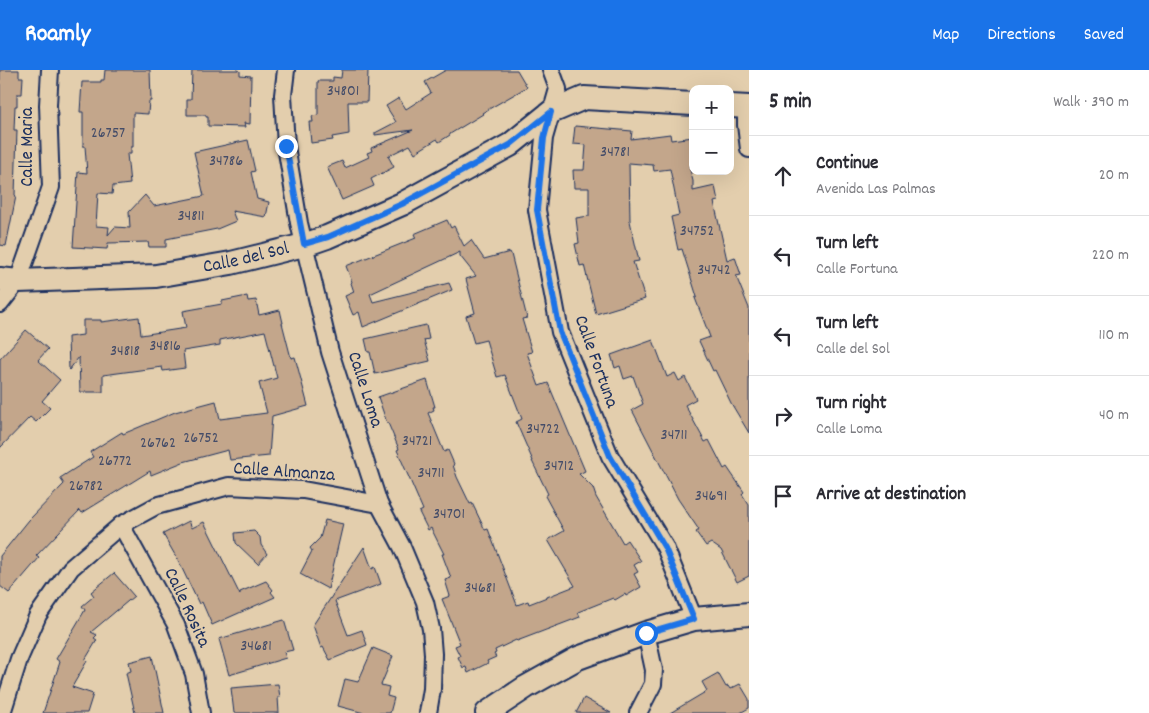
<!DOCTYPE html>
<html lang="en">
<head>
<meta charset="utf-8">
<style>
  :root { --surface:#fff; --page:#f2f2f3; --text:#2b2b33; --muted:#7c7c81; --line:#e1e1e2; --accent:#1a73e8 }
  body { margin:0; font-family:Dekko,sans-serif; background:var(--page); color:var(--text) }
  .controls { position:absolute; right:15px; top:15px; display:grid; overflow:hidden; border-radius:10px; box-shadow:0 5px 20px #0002 }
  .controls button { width:45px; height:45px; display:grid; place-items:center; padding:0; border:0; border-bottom:1px solid var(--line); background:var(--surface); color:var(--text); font:25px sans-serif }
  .stop { position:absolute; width:15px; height:15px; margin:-11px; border:4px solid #1a73e8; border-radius:50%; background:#fff }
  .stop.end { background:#1a73e8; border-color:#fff; box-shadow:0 1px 5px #0008 }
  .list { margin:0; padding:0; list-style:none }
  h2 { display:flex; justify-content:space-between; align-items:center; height:65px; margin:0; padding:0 20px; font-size:21px }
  h2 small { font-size:16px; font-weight:400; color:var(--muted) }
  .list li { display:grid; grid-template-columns:32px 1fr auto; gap:15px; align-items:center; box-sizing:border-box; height:80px; padding:0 20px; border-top:1px solid var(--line) }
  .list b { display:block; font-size:19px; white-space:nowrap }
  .list p { margin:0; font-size:16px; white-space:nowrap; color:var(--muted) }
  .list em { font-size:16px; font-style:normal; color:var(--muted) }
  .icon { flex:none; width:28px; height:28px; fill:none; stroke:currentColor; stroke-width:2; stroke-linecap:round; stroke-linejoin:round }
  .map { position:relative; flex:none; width:749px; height:643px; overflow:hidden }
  header { display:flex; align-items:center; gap:30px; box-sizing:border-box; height:70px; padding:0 25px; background:var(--accent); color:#fff }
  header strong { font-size:24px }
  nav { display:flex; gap:28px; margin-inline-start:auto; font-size:18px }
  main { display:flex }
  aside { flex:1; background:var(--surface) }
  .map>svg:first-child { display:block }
  .building { fill:#c3a68b; stroke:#1b2f5e }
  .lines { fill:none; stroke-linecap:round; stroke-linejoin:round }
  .street-casing { stroke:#1b2f5e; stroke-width:20 }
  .secondary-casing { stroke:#1b2f5e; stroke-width:26 }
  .street { stroke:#e3cead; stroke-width:16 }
  .secondary { stroke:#e3cead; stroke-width:22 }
  .route { stroke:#1a73e8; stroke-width:6 }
  .labels { text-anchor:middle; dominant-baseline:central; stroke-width:4.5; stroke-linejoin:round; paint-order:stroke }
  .number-label { font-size:16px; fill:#454d69 }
  .street-label { font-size:19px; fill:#1b2f5e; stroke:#e3cead }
</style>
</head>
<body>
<header>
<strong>Roamly</strong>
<nav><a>Map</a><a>Directions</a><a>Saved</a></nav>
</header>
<main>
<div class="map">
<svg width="749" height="643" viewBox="0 0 749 643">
  <rect width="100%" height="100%" fill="#e3cead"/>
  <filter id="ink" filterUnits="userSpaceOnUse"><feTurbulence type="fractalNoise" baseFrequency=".02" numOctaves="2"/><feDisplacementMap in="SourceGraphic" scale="10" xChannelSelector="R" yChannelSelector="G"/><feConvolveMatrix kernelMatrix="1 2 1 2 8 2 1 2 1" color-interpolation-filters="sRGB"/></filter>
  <g filter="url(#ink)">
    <!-- building -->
    <g class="building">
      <path d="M0 0H19V7H23L22 24H17V36H15L14 60H17L15 125 16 126 6 176 0 175Z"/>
      <path d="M105 0H150L151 31H149L148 44 133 43V77H131V84H127L130 114 113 116 112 124 98 123 96 156 109 157 108 165 115 157 130 158 129 142 145 125 154 136 204 126 194 82 248 70 255 101 251 102 257 129 269 132 266 147 232 141 236 151 217 159 166 169V177H149L148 172 108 173 107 179 73 177 78 102 87 103 85 76H83V42H80L82 12H101V10H104Z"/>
      <path d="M192 0H238L240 1V5L251 6 250 54 244 53 245 57 208 56V47H206V45H187V29H191Z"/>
      <path d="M342 0H368L367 32H348L349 64 332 67 333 70 311 73 309 52H313L312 46 318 45V11H333V7L341 8Z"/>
      <path d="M446 0H517L527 17 482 43 483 44 450 64V65L439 72 437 69 415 83 410 75 388 86 394 97 371 109 374 116 342 130 327 97 342 91 345 98 369 87 367 83 372 81 371 78 413 60 375 65V63L396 52 386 36 399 28 406 39 431 23 425 12Z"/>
      <path d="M575 56 632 61 631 69 670 64 671 70 693 67V95L689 96 693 111V121L715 116 718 131 714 132 727 190 735 187 741 205 736 206 749 238V363L731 333 715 300 713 301 699 271 710 267 695 228 697 227 682 179 678 180 671 147 679 145 670 99 654 101 653 95 629 93 630 151 639 191 633 192 645 229 596 244 584 195 580 196 575 174 579 173 576 148 589 146V118H574L573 100H584L586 75 573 74Z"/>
      <path d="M447 150 451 158 454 156 464 176 471 170 484 189 510 182 511 184 527 248 522 249 532 282 527 283 539 316 548 313 585 401 579 404 593 418 596 427 623 473 627 470 641 491 634 495 638 502 634 504 641 517 626 526 625 524 615 530 613 528 578 542 580 547 517 571 516 570 495 580 496 583 494 584 496 587 487 591 488 593 468 603 466 597 463 598 458 587 460 586 455 576 460 574 442 529 450 526 445 510 451 508 442 484H444L431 458 428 460 419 442 423 440 397 380 399 379 388 353H387L378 327 427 310 435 337H433L434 340 428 343 444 382 448 380 454 394 453 395 457 407 470 434 472 433 485 460 488 459 517 535 528 531 529 534 575 516 548 470 564 461 545 426 548 424 532 391H533L516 352 522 349 505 305 497 307 486 270 474 273 466 246 475 243 466 209 476 206 460 186V182L370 224 373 232 449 213 452 220 363 257 359 242 353 245 345 226 354 222 351 213 352 212 346 196 416 168 414 164Z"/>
      <path d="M247 226 248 231 256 230 259 245 280 240 283 253H282L291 288 295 287 308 336 272 346 269 386 230 390 228 380 183 392 151 405 150 401 82 443 80 440 36 486 39 488 9 523 0 516V486L29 450 64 414 60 408 93 387 90 382 122 362 123 364 175 342 216 331 220 349 267 343 259 313 277 308 265 261 220 270V275L183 281 185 298 163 301 162 297 103 305V322H80L79 287 69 300 68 267 83 265V250H101V252L139 247 141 265 186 258 183 241 222 234V231Z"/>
      <path d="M426 255 429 269 424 270 430 291 375 304 370 282H368L365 269Z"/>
      <path d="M26 260 48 279 38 290 60 310 42 331 50 338 36 352 30 347 0 378V289Z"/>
      <path d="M653 270 667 307 675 303 679 311 685 307 696 329 685 335 705 372 709 370 724 399 727 397 744 422 742 424 749 435V506L737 512 721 480 711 473 706 476 696 462 699 460 678 429 632 340 643 334 633 306 624 309 620 296 615 298 611 285Z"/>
      <path d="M325 450 343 454 328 519 300 504 312 481 310 478 320 468Z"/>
      <path d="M189 451 192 458 204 452 240 525V522L266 511 273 520 271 522 275 527 212 555 202 532 199 534 179 492 163 464Z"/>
      <path d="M254 461 260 467 261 475 267 484 258 494 236 473 235 463Z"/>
      <path d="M364 477 372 499 375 497 381 514 335 531 348 565 362 560 367 575 330 590 323 577 321 578 313 555Z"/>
      <path d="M114 503 134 526 91 562 97 565 94 568 97 570 85 590 87 591 72 617 93 624 87 643H43L60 592 56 589 85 540 82 536 94 526 91 522Z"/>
      <path d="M284 550 293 580 284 582 286 588 229 605 219 569Z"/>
      <path d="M373 578 393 586 381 615 389 617 387 626 394 628 390 643H364L338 636 345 609 358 612Z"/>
      <path d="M152 586 164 643H135L126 603 131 601 129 592Z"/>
      <path d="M718 603 726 617 728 616 730 619 740 614 749 629V638L740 643H670L707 621 702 612Z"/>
      <path d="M278 614 280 627H278L279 643H234L231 618Z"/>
      <path d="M584 628 611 643H576Z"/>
    </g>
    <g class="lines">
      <!-- street casing -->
      <g class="street-casing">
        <g id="street">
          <path d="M286 0 283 25 286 76 299 153 330 282 379 434 402 477 425 532 431 559 433 584 432 619 428 643"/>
          <path d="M551 0 558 19 544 68 537 140 560 262 610 386 665 477 694 549"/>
          <path d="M746 37V55L749 79"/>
          <path d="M0 234 18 211 51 117 48 35 50 0"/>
          <path d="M121 455 176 555 194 604 201 643"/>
          <path d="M2 643 19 589 38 545 71 498 121 455 156 436 229 416 303 420 379 434"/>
          <path d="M638 643 653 614 654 600 646 563"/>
        </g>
      </g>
      <!-- secondary casing -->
      <g class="secondary-casing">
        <g id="secondary">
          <path d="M730 36 749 37"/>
          <path id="s1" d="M0 209 18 211 156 206 231 193 304 175 327 167 402 134 510 75 551 42 584 28 693 34"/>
          <path d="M487 643 526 617 578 588 646 563 694 549 749 544"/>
        </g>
      </g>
      <!-- street -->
      <use href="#street" class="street"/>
      <!-- secondary -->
      <use href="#secondary" class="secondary"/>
    </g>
  </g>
  <g class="lines" filter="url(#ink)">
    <!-- route -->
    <path class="route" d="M286 76 304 174 328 167 402 134 510 75 551 42 544 68 537 140 560 262 610 386 665 478 694 549 646 563"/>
  </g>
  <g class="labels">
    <!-- number labels -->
    <g class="number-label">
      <text x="343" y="21">34801</text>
      <text x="108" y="63">26757</text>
      <text x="615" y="82">34781</text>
      <text x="226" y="91">34786</text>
      <text x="191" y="146">34811</text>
      <text x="697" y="161">34752</text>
      <text x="714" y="200">34742</text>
      <text x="165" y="276">34816</text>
      <text x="125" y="281">34818</text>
      <text x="543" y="359">34722</text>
      <text x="674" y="365">34711</text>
      <text x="201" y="368">26752</text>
      <text x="417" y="371">34721</text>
      <text x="158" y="373">26762</text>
      <text x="115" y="391">26772</text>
      <text x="559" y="396">34712</text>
      <text x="431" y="403">34711</text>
      <text x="86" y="416">26782</text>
      <text x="711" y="426">34691</text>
      <text x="449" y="444">34701</text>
      <text x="480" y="518">34681</text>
      <text x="256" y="576">34681</text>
    </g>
    <!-- street labels -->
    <g class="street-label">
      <text transform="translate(28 77) rotate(-90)">Calle Maria</text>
      <text stroke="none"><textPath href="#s1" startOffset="248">Calle del Sol</textPath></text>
      <text transform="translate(595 292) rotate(70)">Calle Fortuna</text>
      <text transform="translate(364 320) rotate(72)">Calle Loma</text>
      <text transform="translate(284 403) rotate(4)">Calle Almanza</text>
      <text transform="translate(186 538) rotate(65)">Calle Rosita</text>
    </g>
  </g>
</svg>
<div class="controls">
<button>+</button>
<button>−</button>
</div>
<div class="stop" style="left:646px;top:563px"></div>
<div class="stop end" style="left:286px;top:76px"></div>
</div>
<aside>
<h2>5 min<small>Walk · 390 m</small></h2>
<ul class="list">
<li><svg class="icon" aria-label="ahead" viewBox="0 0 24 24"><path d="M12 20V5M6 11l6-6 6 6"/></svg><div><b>Continue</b><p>Avenida Las Palmas</p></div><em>20 m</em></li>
<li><svg class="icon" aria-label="left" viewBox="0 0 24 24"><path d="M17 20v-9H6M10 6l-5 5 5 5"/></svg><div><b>Turn left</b><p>Calle Fortuna</p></div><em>220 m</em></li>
<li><svg class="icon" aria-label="left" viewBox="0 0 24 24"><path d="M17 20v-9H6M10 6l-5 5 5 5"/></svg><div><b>Turn left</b><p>Calle del Sol</p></div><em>110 m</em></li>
<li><svg class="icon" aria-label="right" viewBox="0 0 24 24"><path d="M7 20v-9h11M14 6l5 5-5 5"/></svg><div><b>Turn right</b><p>Calle Loma</p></div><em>40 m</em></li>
<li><svg class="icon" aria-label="arrive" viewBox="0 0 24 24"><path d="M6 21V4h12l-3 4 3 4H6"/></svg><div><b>Arrive at destination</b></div></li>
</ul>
</aside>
</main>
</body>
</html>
